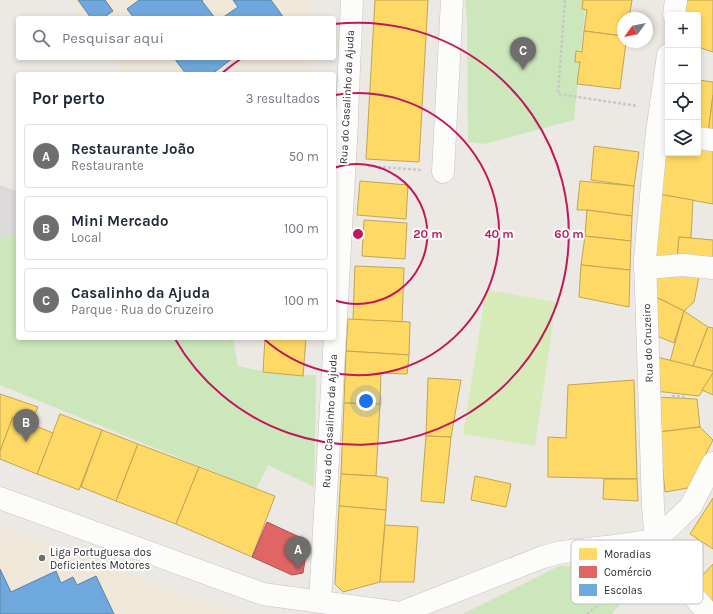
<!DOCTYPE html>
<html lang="pt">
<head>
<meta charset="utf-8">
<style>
  :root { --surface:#fff; --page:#f6f6f7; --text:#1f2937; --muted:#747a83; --line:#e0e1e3; --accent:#706e6d }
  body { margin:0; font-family:Karla,sans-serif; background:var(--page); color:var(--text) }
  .controls { position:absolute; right:12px; top:12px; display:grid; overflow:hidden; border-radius:4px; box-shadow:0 2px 6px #0003 }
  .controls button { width:36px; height:36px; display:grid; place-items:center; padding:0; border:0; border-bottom:1px solid var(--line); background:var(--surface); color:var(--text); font:20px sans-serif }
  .compass { position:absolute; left:617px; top:12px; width:36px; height:36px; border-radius:50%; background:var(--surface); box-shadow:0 2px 6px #0003; rotate:237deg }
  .you { position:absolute; left:366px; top:401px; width:14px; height:14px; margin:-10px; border:3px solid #fff; border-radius:50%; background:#1a73e8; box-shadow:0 0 0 6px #1a73e833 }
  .badge { display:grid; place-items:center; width:26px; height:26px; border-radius:50%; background:var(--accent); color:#fff; font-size:13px; font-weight:700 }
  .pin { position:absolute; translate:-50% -33px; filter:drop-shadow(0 1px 2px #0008) }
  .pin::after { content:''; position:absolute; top:21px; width:14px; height:12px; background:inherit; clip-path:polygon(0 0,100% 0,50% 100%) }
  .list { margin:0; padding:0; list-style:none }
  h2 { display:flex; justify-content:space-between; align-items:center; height:52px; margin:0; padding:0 16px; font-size:17px }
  h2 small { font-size:13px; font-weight:400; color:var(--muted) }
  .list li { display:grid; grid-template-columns:26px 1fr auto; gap:12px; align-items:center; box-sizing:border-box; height:64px; margin:0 8px 8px; padding:0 8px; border:1px solid var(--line); border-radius:4px }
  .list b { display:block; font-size:15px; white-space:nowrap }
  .list p { margin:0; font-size:13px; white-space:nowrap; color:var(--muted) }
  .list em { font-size:13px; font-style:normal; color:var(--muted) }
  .icon { flex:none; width:22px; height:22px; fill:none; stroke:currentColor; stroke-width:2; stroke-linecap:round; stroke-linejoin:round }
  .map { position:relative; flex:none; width:713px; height:614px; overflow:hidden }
  .search { position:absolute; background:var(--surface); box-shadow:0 2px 6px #0003; left:16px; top:16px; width:320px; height:44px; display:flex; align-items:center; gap:10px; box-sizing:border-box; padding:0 14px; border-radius:4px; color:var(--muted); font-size:15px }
  .panel { position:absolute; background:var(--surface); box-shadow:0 2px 6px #0003; left:16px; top:72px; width:320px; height:268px; border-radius:4px }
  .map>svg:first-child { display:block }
  .industrial { fill:#dcd9db }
  .education { fill:#efe7d8 }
  .green { fill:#cce7bc }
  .pitch { fill:#d7ebb9 }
  .homes { fill:#ffd966; stroke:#c0a555 }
  .shops { fill:#e06666; stroke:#a55 }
  .schools { fill:#6fa8dc; stroke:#5b83a8 }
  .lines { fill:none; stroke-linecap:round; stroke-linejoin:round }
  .minor-casing { stroke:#c5c4c4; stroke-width:23 }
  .path { stroke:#c8c8c8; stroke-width:2.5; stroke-dasharray:3 2; stroke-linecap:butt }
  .minor { stroke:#fcfcfb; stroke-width:22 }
  .ring { fill:none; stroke:#c2185b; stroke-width:2 }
  .poi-dot { fill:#706e6d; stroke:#fff; stroke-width:1.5 }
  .labels { text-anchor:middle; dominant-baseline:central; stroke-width:4; stroke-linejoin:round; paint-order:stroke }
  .street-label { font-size:11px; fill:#2d2d2d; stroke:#fff }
  .poi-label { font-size:11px; fill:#2d2d2d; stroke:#fff; text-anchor:start }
  .key { fill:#fff; stroke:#c0c0c0; stroke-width:1 }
  .key-label { font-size:11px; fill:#2d2d2d }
  .centre { fill:#c2185b; stroke:#fff; stroke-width:2 }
  .ring-label { font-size:12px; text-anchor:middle; font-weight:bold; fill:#c2185b; stroke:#fff; stroke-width:4; stroke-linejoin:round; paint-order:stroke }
</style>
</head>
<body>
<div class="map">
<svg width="713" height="614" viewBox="0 0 713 614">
  <rect width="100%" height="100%" fill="#ece8e4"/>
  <!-- industrial -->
  <path class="industrial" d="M0 185 18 192V234L0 238Z"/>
  <!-- education -->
  <g class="education">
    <path d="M69 0H313L312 18H82Z"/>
    <path d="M113 58H309L308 74H124Z"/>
    <path d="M0 526 207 603 244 614H0Z"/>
  </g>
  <!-- green -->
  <g class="green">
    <path d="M465 0H586L574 120 484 144 468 142 467 20Z"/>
    <path d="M18 234V338H233L238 366C263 372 290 377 316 375L314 487 268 465 256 489 0 385V238Z"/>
    <path d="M615 565 641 580 612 614H463L559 566Z"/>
  </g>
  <!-- pitch -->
  <path class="pitch" d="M486 290 556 302 535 446 463 434Z"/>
  <!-- homes -->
  <g class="homes">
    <path d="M375 0H428L419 162 366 159Z"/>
    <path d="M583 0H632L629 18H623V36L584 31 587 10 582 9Z"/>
    <path d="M687 0H713V52L698 47V15H685Z"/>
    <path d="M584 31 623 36V42H626L620 89 577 84 580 62H575L576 51 582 52Z"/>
    <path d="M698 80 713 82V95L708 134 698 133Z"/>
    <path d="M713 95V135L708 134Z"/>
    <path d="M664 141 668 142V153H698V147L713 150V204L658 194Z"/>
    <path d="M594 146 639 152 634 186 591 180Z"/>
    <path d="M360 181 408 185 406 219 357 215Z"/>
    <path d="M580 181 634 186 632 216 587 210H577Z"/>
    <path d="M658 194 693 200 691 238 679 237 677 261 654 258Z"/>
    <path d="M587 210 632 216 631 241 585 236Z"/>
    <path d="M364 220 407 223 405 259 362 256Z"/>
    <path d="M585 236 631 241 630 270 581 265Z"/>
    <path d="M679 237 713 240V264L677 261Z"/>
    <path d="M581 265 630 270 629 307 579 297Z"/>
    <path d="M355 266 404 268 402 322 353 320Z"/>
    <path d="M657 271H700L694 302 684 311 654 296Z"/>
    <path d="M654 296 684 311 674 343 652 334Z"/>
    <path d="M684 311 708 327 693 366 670 361Z"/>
    <path d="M348 319 410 322 409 355 346 351Z"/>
    <path d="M708 327 713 328V371L693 366Z"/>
    <path d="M265 338H306L303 376 263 372Z"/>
    <path d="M346 351 409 355 407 374 381 373 380 404 344 403Z"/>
    <path d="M657 357 713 371V373L699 396 655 391Z"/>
    <path d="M713 373V395L702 390Z"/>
    <path d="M428 378 461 380 451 437 426 436Z"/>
    <path d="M634 380 637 479 548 477V437L566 438 568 385Z"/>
    <path d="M0 394 38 407 31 424 13 417 0 451Z"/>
    <path d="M656 397 697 399 700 427 659 432Z"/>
    <path d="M344 403 380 404 376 476 341 474Z"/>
    <path d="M60 414 102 430 79 490 37 474Z"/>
    <path d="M13 417 53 433 37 474 0 459V451Z"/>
    <path d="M700 427 713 440 688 488 665 492 659 432Z"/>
    <path d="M102 430 138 444 116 501 81 487Z"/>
    <path d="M426 436 451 437 444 503 421 501Z"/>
    <path d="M138 444 199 467 176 524 116 501Z"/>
    <path d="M199 467 275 496 252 557 176 524Z"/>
    <path d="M341 474 376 476 388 478 386 510 339 506Z"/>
    <path d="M475 476 511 484 506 507 471 500Z"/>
    <path d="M604 479H637L638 501 603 499Z"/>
    <path d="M713 498V549L690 534Z"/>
    <path d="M339 506 386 510 380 582 343 592 335 584Z"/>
    <path d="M385 525 418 527 414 582H380Z"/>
    <path d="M713 564V609L693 586Z"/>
  </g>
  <!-- shops -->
  <path class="shops" d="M267 522 308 541 303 573 292 575 252 557Z"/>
  <!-- schools -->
  <g class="schools">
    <path d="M78 0H105L113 11 103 18H91Z"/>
    <path d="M139 0H203L202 1 215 18H134L127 9Z"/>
    <path d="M233 0H271L284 18H222L238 7Z"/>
    <path d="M174 58H233L212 74H193L192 73 186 74Z"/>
    <path d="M0 569 11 592 56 571 61 583 73 577 77 585 96 576 114 614H0Z"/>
  </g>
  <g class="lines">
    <!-- minor casing -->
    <g class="minor-casing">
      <g id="minor">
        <path d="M674 15 676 0"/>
        <path d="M668 55 657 132 645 259 653 507 656 540 665 564 709 614"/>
        <path d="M698 138 713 140"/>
        <path d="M443 172 452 0"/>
        <path d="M645 268 683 265 713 268"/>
        <path d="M0 498 263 594 400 613 543 557 562 552 615 546 656 540"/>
        <path d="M656 540 691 506 713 463"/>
        <path d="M320 602 347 122V115L352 0"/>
      </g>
    </g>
    <!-- path -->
    <g class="path">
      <path d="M565 0 558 94 638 106"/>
      <path d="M368 166 421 170"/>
      <path d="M672 396 686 397"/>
      <path d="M587 614 606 600 611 570"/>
    </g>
    <!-- minor -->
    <use href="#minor" class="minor"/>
  </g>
  <!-- distance rings -->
  <g class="ring">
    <path d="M334 168A70 70 0 1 1 334 300"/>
    <path d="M335 95A141 141 0 1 1 264 339"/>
    <path d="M221 74A211 211 0 0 1 242 58M334 24A211 211 0 1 1 175 339"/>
  </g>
  <!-- markers -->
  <circle class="poi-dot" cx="42" cy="558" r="4"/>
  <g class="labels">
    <!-- street labels -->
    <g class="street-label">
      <text transform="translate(347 97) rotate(-87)">Rua do Casalinho da Ajuda</text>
      <text transform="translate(648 343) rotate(-92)">Rua do Cruzeiro</text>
      <text transform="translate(330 421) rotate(-87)">Rua do Casalinho da Ajuda</text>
    </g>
    <!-- poi labels -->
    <g class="poi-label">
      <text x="50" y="552">Liga Portuguesa dos<tspan x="50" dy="13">Deficientes Motores</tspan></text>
    </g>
  </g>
  <!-- legend -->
  <rect x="571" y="540" width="132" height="64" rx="6" class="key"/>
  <rect x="579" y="548" width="18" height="12" fill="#ffd966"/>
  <rect x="579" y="566" width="18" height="12" fill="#e06666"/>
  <rect x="579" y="584" width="18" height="12" fill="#6fa8dc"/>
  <g class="key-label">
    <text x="604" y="558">Moradias</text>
    <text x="604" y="576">Comércio</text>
    <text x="604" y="594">Escolas</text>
  </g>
  <circle cx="358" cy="234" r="6" class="centre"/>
  <g class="ring-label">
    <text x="428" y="238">20 m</text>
    <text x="499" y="238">40 m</text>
    <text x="569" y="238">60 m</text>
  </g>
</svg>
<div class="controls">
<button>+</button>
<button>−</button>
<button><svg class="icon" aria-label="locate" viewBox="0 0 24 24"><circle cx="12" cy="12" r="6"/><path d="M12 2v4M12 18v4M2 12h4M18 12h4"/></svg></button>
<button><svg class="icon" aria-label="layers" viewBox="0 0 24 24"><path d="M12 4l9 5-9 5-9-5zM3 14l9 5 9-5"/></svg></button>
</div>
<svg class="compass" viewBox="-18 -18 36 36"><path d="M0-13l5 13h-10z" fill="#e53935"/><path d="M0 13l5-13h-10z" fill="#747a83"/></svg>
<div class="you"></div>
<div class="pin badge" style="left:298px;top:569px">A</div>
<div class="pin badge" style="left:26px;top:442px">B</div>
<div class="pin badge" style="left:523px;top:70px">C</div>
<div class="search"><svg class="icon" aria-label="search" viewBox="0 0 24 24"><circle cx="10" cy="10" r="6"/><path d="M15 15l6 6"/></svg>Pesquisar aqui</div>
<section class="panel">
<h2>Por perto<small>3 resultados</small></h2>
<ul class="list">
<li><span class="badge">A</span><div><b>Restaurante João</b><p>Restaurante</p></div><em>50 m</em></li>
<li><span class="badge">B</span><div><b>Mini Mercado</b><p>Local</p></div><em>100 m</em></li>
<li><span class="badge">C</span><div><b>Casalinho da Ajuda</b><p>Parque · Rua do Cruzeiro</p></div><em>100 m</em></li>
</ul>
</section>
</div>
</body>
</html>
